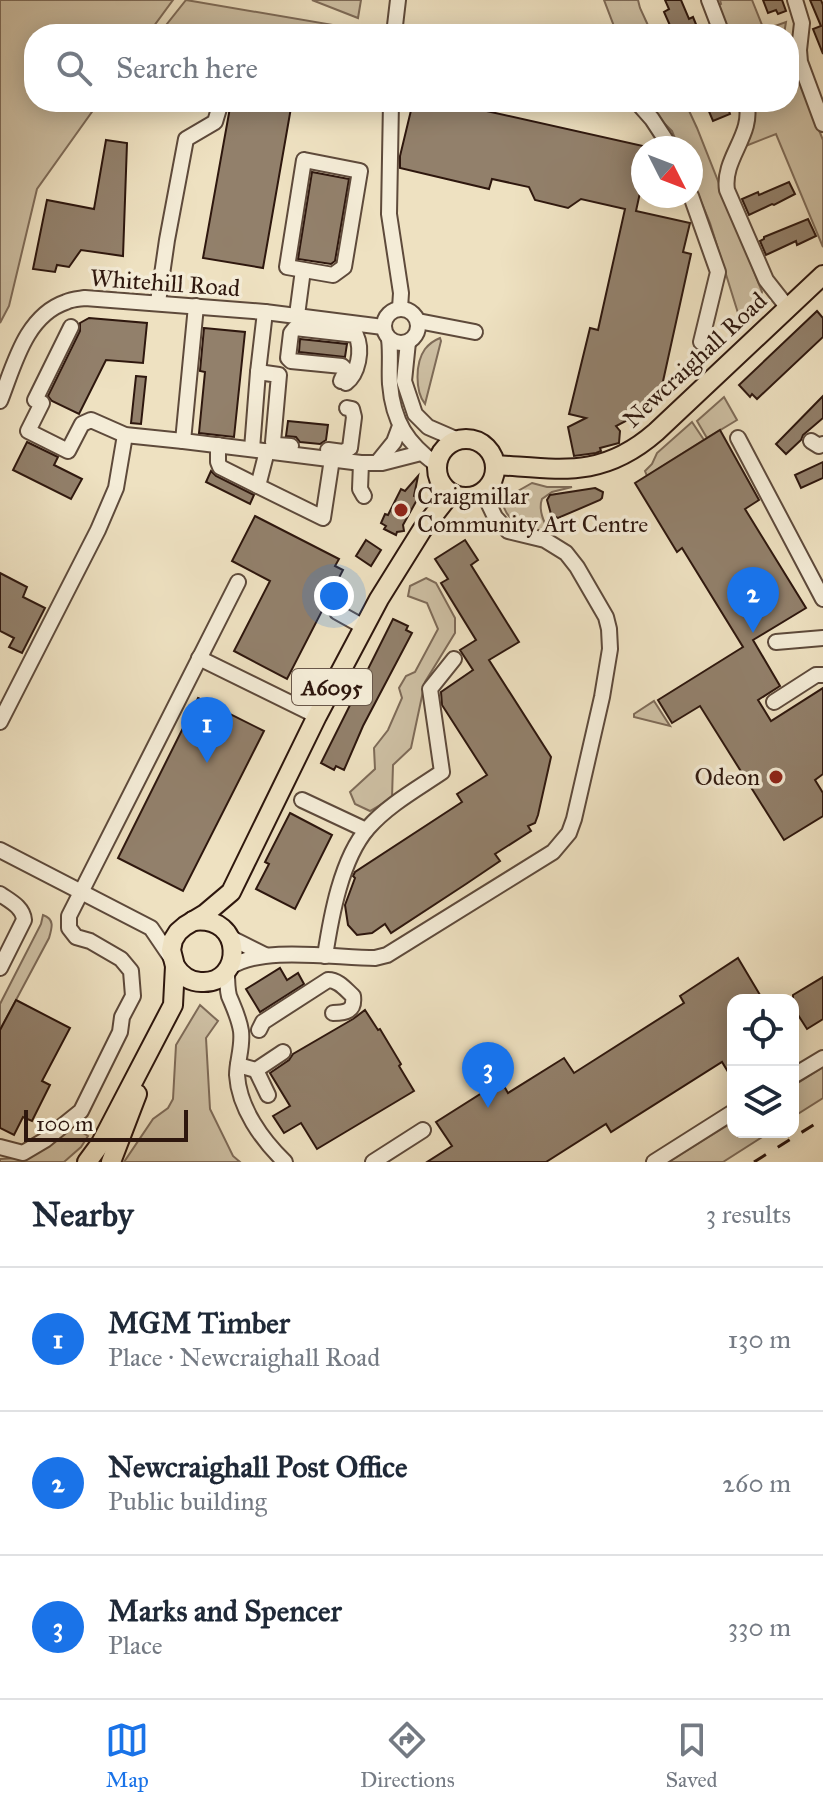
<!DOCTYPE html>
<html lang="en">
<head>
<meta charset="utf-8">
<style>
  :root { --surface:#fff; --page:#f6f6f7; --text:#1f2937; --muted:#747a83; --line:#e0e1e3; --accent:#1a73e8 }
  body { margin:0; font-family:"IM FELL Great Primer",serif; background:var(--page); color:var(--text) }
  .controls { position:absolute; right:24px; bottom:24px; display:grid; overflow:hidden; border-radius:16px; box-shadow:0 4px 20px #0003 }
  .controls button { width:72px; height:72px; display:grid; place-items:center; padding:0; border:0; border-bottom:2px solid var(--line); background:var(--surface); color:var(--text); font:40px sans-serif }
  .compass { position:absolute; left:631px; top:136px; width:72px; height:72px; border-radius:50%; background:var(--surface); box-shadow:0 4px 20px #0003; rotate:132deg }
  .scale { position:absolute; left:24px; bottom:20px; width:164px; box-sizing:border-box; padding-left:8px; border:4px solid #2e170e; border-top:0; font-size:22px; line-height:28px; white-space:nowrap; color:#2e170e; -webkit-text-stroke:6px #f4ecd7; paint-order:stroke }
  .you { position:absolute; left:334px; top:596px; width:28px; height:28px; margin:-20px; border:6px solid #fff; border-radius:50%; background:#1a73e8; box-shadow:0 0 0 12px #1a73e833 }
  .badge { display:grid; place-items:center; width:52px; height:52px; border-radius:50%; background:var(--accent); color:#fff; font-size:26px; font-weight:700 }
  .pin { position:absolute; translate:-50% -66px; filter:drop-shadow(0 2px 4px #0008) }
  .pin::after { content:''; position:absolute; top:42px; width:28px; height:24px; background:inherit; clip-path:polygon(0 0,100% 0,50% 100%) }
  .list { margin:0; padding:0; list-style:none }
  h2 { display:flex; justify-content:space-between; align-items:center; height:104px; margin:0; padding:0 32px; font-size:34px }
  h2 small { font-size:26px; font-weight:400; color:var(--muted) }
  .list li { display:grid; grid-template-columns:52px 1fr auto; gap:24px; align-items:center; box-sizing:border-box; height:144px; padding:0 32px; border-top:2px solid var(--line) }
  .list b { display:block; font-size:30px; white-space:nowrap }
  .list p { margin:0; font-size:26px; white-space:nowrap; color:var(--muted) }
  .list em { font-size:26px; font-style:normal; color:var(--muted) }
  .icon { flex:none; width:44px; height:44px; fill:none; stroke:currentColor; stroke-width:2; stroke-linecap:round; stroke-linejoin:round }
  .map { position:relative; flex:none; width:823px; height:1162px; overflow:hidden }
  .search { position:absolute; background:var(--surface); box-shadow:0 4px 20px #0003; left:24px; right:24px; top:24px; height:88px; display:flex; align-items:center; gap:20px; box-sizing:border-box; padding:0 28px; border-radius:32px; color:var(--muted); font-size:30px }
  .sheet { height:536px; background:var(--surface) }
  nav { display:flex; justify-content:space-around; align-items:center; box-sizing:border-box; height:112px; border-top:2px solid var(--line); background:var(--surface); font-size:22px; color:var(--muted) }
  nav a { display:grid; justify-items:center; gap:4px }
  nav .on { color:var(--accent) }
  .map>svg:first-child { display:block }
  .green { fill:#cdbfa3; stroke:#7e6b58; stroke-width:2 }
  .building { fill:#92806b; stroke:#2e170e; stroke-width:2 }
  .lines { fill:none; stroke-linecap:round; stroke-linejoin:round }
  .minor-casing { stroke:#5e4a3b; stroke-width:18 }
  .major-casing { stroke:#2e170e; stroke-width:22 }
  .minor { stroke:#f4ecd7; stroke-width:14 }
  .major { stroke:#eee1c1; stroke-width:18 }
  .rail { stroke:#2e170e; stroke-width:3; stroke-dasharray:14 14; stroke-linecap:butt }
  .poi-dot { fill:#8f2418; stroke:#f4ecd7; stroke-width:3 }
  .labels { text-anchor:middle; dominant-baseline:central; stroke-width:7; stroke-linejoin:round; paint-order:stroke }
  .shield { fill:#f4ecd7; stroke:#69574a; stroke-width:2 }
  .shield-label { font-size:22px; font-weight:bold; fill:#2e170e }
  .street-label { font-size:24px; fill:#2e170e; stroke:#f4ecd7 }
  .poi-label { font-size:24px; fill:#2e170e; stroke:#f4ecd7; text-anchor:start }
</style>
</head>
<body>
<div class="map">
<svg width="823" height="1162" viewBox="0 0 823 1162">
  <rect width="100%" height="100%" fill="#eee1c1"/>
  <filter id="stains"><feTurbulence type="fractalNoise" baseFrequency=".0025" numOctaves="4"/><feColorMatrix values="0 0 0 0 .2 0 0 0 0 .09 0 0 0 0 .02 0 0 0 .5 -.17"/></filter>
  <radialGradient id="worn" r=".72"><stop offset=".6" stop-color="#630" stop-opacity="0"/><stop offset="1" stop-color="#630" stop-opacity=".3"/></radialGradient>
  <!-- green -->
  <g class="green">
    <path d="M0 0H173L148 34H34V102H99L37 189 9 306 0 323Z"/>
    <path d="M186 0 380 33V34H159Z"/>
    <path d="M312 0H361L358 18Z"/>
    <path d="M604 0H638L640 8 652 34H617Z"/>
    <path d="M720 0H752L764 30 786 22 784 34H724L714 7 721 4Z"/>
    <path d="M794 49 796 74 823 140V247L776 134 743 147 753 110 762 106 760 102H789V50Z"/>
    <path d="M643 102H685L697 128 762 292 756 308 738 313 710 223 691 177V148H679L672 131Z"/>
    <path d="M440 338 441 341 425 404C415 391 415 363 425 349 429 344 435 340 440 338Z"/>
    <path d="M724 397 737 420 707 438 697 421Z"/>
    <path d="M692 422 704 440 647 476 645 471 652 464 657 453Z"/>
    <path d="M532 483 547 487H572L552 492 542 499C538 510 544 522 549 532 527 529 506 525 502 500Z"/>
    <path d="M426 578 436 583 455 618V633L425 682 411 748 393 765 392 798 370 811 355 804 350 792 375 769 374 748 388 730 402 698 399 688 406 676 415 672 438 629 427 603 408 596 410 586Z"/>
    <path d="M654 701 670 726 634 717V714Z"/>
    <path d="M43 915C55 919 52 928 49 938L0 1030V1004L41 924Z"/>
    <path d="M200 1005 218 1021 206 1038 210 1109 233 1156 240 1162H124L153 1119 168 1108 173 1099 176 1045Z"/>
    <path d="M823 1067V1098L793 1117V1086Z"/>
    <path d="M733 1122V1132H770L723 1162H668Z"/>
    <path d="M70 1125 88 1136 81 1147 64 1162H0V1159L17 1158Z"/>
  </g>
  <!-- building -->
  <g class="building">
    <path d="M665 0H681L689 19 693 17 700 34H678L676 29 672 30 664 12 669 9Z"/>
    <path d="M763 0H782L786 11 778 14 776 10 768 13Z"/>
    <path d="M810 0H821L823 5V54L813 29 821 26Z"/>
    <path d="M231 102H292L263 268 203 258Z"/>
    <path d="M413 102H446L643 146V179L636 211 690 223 683 252 691 254 658 404 616 426 620 431 619 443 600 448 601 451 596 453 574 456 568 427 586 418 569 414 590 328 598 330 625 209 581 199 568 208 535 200 529 187 492 179 489 189 400 168V156Z"/>
    <path d="M705 102H726L730 114 713 121Z"/>
    <path d="M106 140 127 143 123 256 81 250 69 267 57 265 55 272 33 269 47 200 94 209Z"/>
    <path d="M312 172 349 179 335 261 331 264 298 259Z"/>
    <path d="M789 182 795 194 774 205 772 204 749 215 742 199 758 192 759 195Z"/>
    <path d="M808 219 816 236 797 245 796 241 766 255 760 241 764 239V237Z"/>
    <path d="M817 311 823 318V337L757 399 752 394 750 397 739 385Z"/>
    <path d="M89 318 147 323 143 363 106 360 79 414 52 401 48 396 80 331V323Z"/>
    <path d="M204 328 245 332 234 437 199 433 205 372 200 371Z"/>
    <path d="M300 339 347 344 345 357 299 352Z"/>
    <path d="M136 376 146 377 141 424 131 423Z"/>
    <path d="M823 396V418L803 435 801 440 786 454 776 444Z"/>
    <path d="M288 421 328 425 326 440 320 444 300 442 296 437 286 436Z"/>
    <path d="M720 430 759 500 745 509 806 608 753 640 780 686 758 700 771 721 823 688V774L815 780 823 793V816L784 840 700 706 672 723 658 700 743 647 682 548 677 552 635 483Z"/>
    <path d="M27 442 58 457 54 465 82 479 71 499 13 470Z"/>
    <path d="M823 462V478L801 488 795 475Z"/>
    <path d="M211 471 216 476 254 495 250 504 206 482Z"/>
    <path d="M418 476 414 496 418 498 403 525 404 531 397 532 396 535 384 529 386 526 381 523 385 514 388 515 401 489 405 491Z"/>
    <path d="M595 488 603 492 602 498 600 500 558 518 551 514 547 500 550 495Z"/>
    <path d="M255 516 339 559 335 566 343 570 287 679 234 651 270 581 232 561Z"/>
    <path d="M366 540 381 550 371 566 356 556Z"/>
    <path d="M465 540 478 560 471 565 519 642 489 660 551 757 538 815 535 823 528 826 531 831 495 854 500 861 466 884 391 933 385 924 372 933 357 935 348 925 345 905 355 878 353 876 355 872 462 802 457 794 487 775 442 705 441 692 473 670 460 650 476 640 441 583 448 579 435 559Z"/>
    <path d="M0 573 27 587 23 597 45 608 22 653 9 647 14 638 0 631Z"/>
    <path d="M393 619 408 626 406 630 412 633 363 726 344 770 336 766 334 770 321 763Z"/>
    <path d="M198 698 264 731 183 891 118 858Z"/>
    <path d="M290 813 332 835 295 909 256 889 269 864 265 862Z"/>
    <path d="M738 958 763 1000H733V1080L722 1062 611 1132 606 1124 546 1162H427L452 1146 436 1122 501 1081 508 1093 564 1058 574 1073 684 1003 680 996Z"/>
    <path d="M280 968 287 980 298 973 304 984 260 1012 246 989Z"/>
    <path d="M823 977V1019L807 1029 793 1007V995Z"/>
    <path d="M16 1000 70 1028 42 1081 50 1085 32 1121 23 1117 14 1135 0 1128V1030Z"/>
    <path d="M365 1010 378 1030 380 1029 401 1064 399 1066 414 1091 317 1149 301 1123 284 1133 273 1116 290 1106 270 1073 289 1060 293 1054 353 1019Z"/>
  </g>
  <g class="lines">
    <!-- minor casing -->
    <g class="minor-casing">
      <g id="minor">
        <path d="M709 0 722 34"/>
        <path d="M795 0 802 23 799 50 800 62 823 124"/>
        <path d="M394 34 398 0"/>
        <path d="M391 102 389 214 401 293 400 308"/>
        <path d="M637 102 652 119 671 148"/>
        <path d="M746 102C755 134 722 158 727 190L766 280 788 308"/>
        <path d="M304 160 360 171 344 267 333 275 287 267Z"/>
        <path d="M691 196 718 272 701 342"/>
        <path d="M158 302 167 240 186 139 215 122 221 102"/>
        <circle cx="401" cy="326" r="17"/>
        <path d="M297 315 303 270"/>
        <path d="M418 321 475 332"/>
        <path d="M71 327 35 400 42 403 28 431 68 451 82 424 91 420 125 435 183 441 361 463H382L421 453"/>
        <path d="M389 339C391 354 389 369 390 384 393 422 407 443 437 465"/>
        <path d="M408 342 404 381 415 414 428 427 458 440"/>
        <path d="M258 372 279 375 273 442 277 445 291 446"/>
        <path d="M341 381 346 370 342 366 291 361 288 358 291 333 295 328 356 335C363 350 358 374 346 383"/>
        <path d="M0 401C14 366 25 316 66 302 72 299 79 299 85 298L265 312 383 327"/>
        <path d="M738 438 823 599"/>
        <path d="M183 441 196 306"/>
        <path d="M811 441 819 446 823 444"/>
        <path d="M218 445V462L220 467 258 486"/>
        <path d="M252 449 258 372 265 312"/>
        <path d="M328 450 343 452 350 448 354 417 352 409 347 408"/>
        <path d="M267 451 258 486 323 518 332 459"/>
        <path d="M361 463 360 489 364 496"/>
        <path d="M377 463 394 442 400 426"/>
        <path d="M337 612 364 627"/>
        <path d="M776 642 823 638"/>
        <path d="M199 658 317 716"/>
        <path d="M774 702 816 675H823"/>
        <path d="M0 722 98 530 116 488 125 435"/>
        <path d="M302 800 366 830"/>
        <path d="M0 850 151 928 172 959"/>
        <path d="M0 894C10 901 23 907 24 920L0 968"/>
        <path d="M231 938 265 955"/>
        <path d="M325 956C331 917 341 859 368 828 388 805 417 789 442 772L430 689 454 659"/>
        <path d="M229 968C261 945 335 958 375 958L387 955 553 852 569 833 574 819 602 697 610 649 609 629 606 617 577 567 566 553 545 540 508 531 495 517 483 492"/>
        <path d="M227 971C227 978 227 988 229 996 234 1008 239 1018 241 1031 243 1047 237 1061 237 1075 239 1108 262 1140 285 1162"/>
        <path d="M259 1030 263 1022 328 980C339 980 346 990 353 996 355 1011 346 1013 333 1013"/>
        <path d="M238 1065 256 1070 283 1052"/>
        <path d="M256 1070 268 1095"/>
        <path d="M793 1076 823 1058"/>
        <path d="M0 1147 23 1153 45 1140 81 1111 120 1032 122 1017 133 996 131 971 121 959 90 941 76 937 69 928V916L238 582"/>
        <path d="M373 1162 423 1130"/>
        <path d="M654 1162 733 1112"/>
      </g>
    </g>
    <!-- major casing -->
    <g class="major-casing">
      <g id="major">
        <circle cx="466" cy="468" r="29"/>
        <path d="M496 465C561 469 602 479 656 432L823 275"/>
        <path d="M175 966C181 975 189 982 201 982 244 985 245 914 193 921"/>
        <path d="M87 1162 101 1143 112 1122 173 1005 175 966 171 950 173 940 178 932 185 926 205 914 231 892 317 716 379 599 422 530 451 493"/>
        <path d="M111 1162 137 1094"/>
      </g>
    </g>
    <!-- minor -->
    <use href="#minor" class="minor"/>
    <!-- major -->
    <use href="#major" class="major"/>
    <!-- rail -->
    <path class="rail" d="M754 1162 823 1119"/>
  </g>
  <!-- markers -->
  <g class="poi-dot">
    <circle cx="401" cy="510" r="8"/>
    <circle cx="776" cy="777" r="8"/>
  </g>
  <g class="labels">
    <!-- shield labels -->
    <rect class="shield" x="292" y="669" width="80" height="36" rx="6"/>
    <g class="shield-label">
      <text x="332" y="687">A6095</text>
    </g>
    <!-- street labels -->
    <g class="street-label">
      <text transform="translate(165 283) rotate(4)">Whitehill Road</text>
      <text transform="translate(695 360) rotate(-43)">Newcraighall Road</text>
    </g>
    <!-- poi labels -->
    <g class="poi-label">
      <text x="417" y="496">Craigmillar<tspan x="417" dy="28">Community Art Centre</tspan></text>
      <text x="760" y="777" text-anchor="end">Odeon</text>
    </g>
  </g>
  <rect width="100%" height="100%" filter="url(#stains)"/>
  <rect width="100%" height="100%" fill="url(#worn)"/>
</svg>
<div class="controls">
<button><svg class="icon" aria-label="locate" viewBox="0 0 24 24"><circle cx="12" cy="12" r="6"/><path d="M12 2v4M12 18v4M2 12h4M18 12h4"/></svg></button>
<button><svg class="icon" aria-label="layers" viewBox="0 0 24 24"><path d="M12 4l9 5-9 5-9-5zM3 14l9 5 9-5"/></svg></button>
</div>
<svg class="compass" viewBox="-18 -18 36 36"><path d="M0-13l5 13h-10z" fill="#e53935"/><path d="M0 13l5-13h-10z" fill="#747a83"/></svg>
<div class="scale">100 m</div>
<div class="you"></div>
<div class="pin badge" style="left:207px;top:763px">1</div>
<div class="pin badge" style="left:753px;top:633px">2</div>
<div class="pin badge" style="left:488px;top:1108px">3</div>
<div class="search"><svg class="icon" aria-label="search" viewBox="0 0 24 24"><circle cx="10" cy="10" r="6"/><path d="M15 15l6 6"/></svg>Search here</div>
</div>
<section class="sheet">
<h2>Nearby<small>3 results</small></h2>
<ul class="list">
<li><span class="badge">1</span><div><b>MGM Timber</b><p>Place · Newcraighall Road</p></div><em>130 m</em></li>
<li><span class="badge">2</span><div><b>Newcraighall Post Office</b><p>Public building</p></div><em>260 m</em></li>
<li><span class="badge">3</span><div><b>Marks and Spencer</b><p>Place</p></div><em>330 m</em></li>
</ul>
</section>
<nav>
<a class="on"><svg class="icon" aria-label="map" viewBox="0 0 24 24"><path d="M3 6l6-2 6 2 6-2v14l-6 2-6-2-6 2zM9 4v14M15 6v14"/></svg>Map</a>
<a><svg class="icon" aria-label="directions" viewBox="0 0 24 24"><path d="M12 3l9 9-9 9-9-9zM9 14v-3h6M13 9l2 2-2 2"/></svg>Directions</a>
<a><svg class="icon" aria-label="saved" viewBox="0 0 24 24"><path d="M7 4h10v16l-5-4-5 4z"/></svg>Saved</a>
</nav>
</body>
</html>
